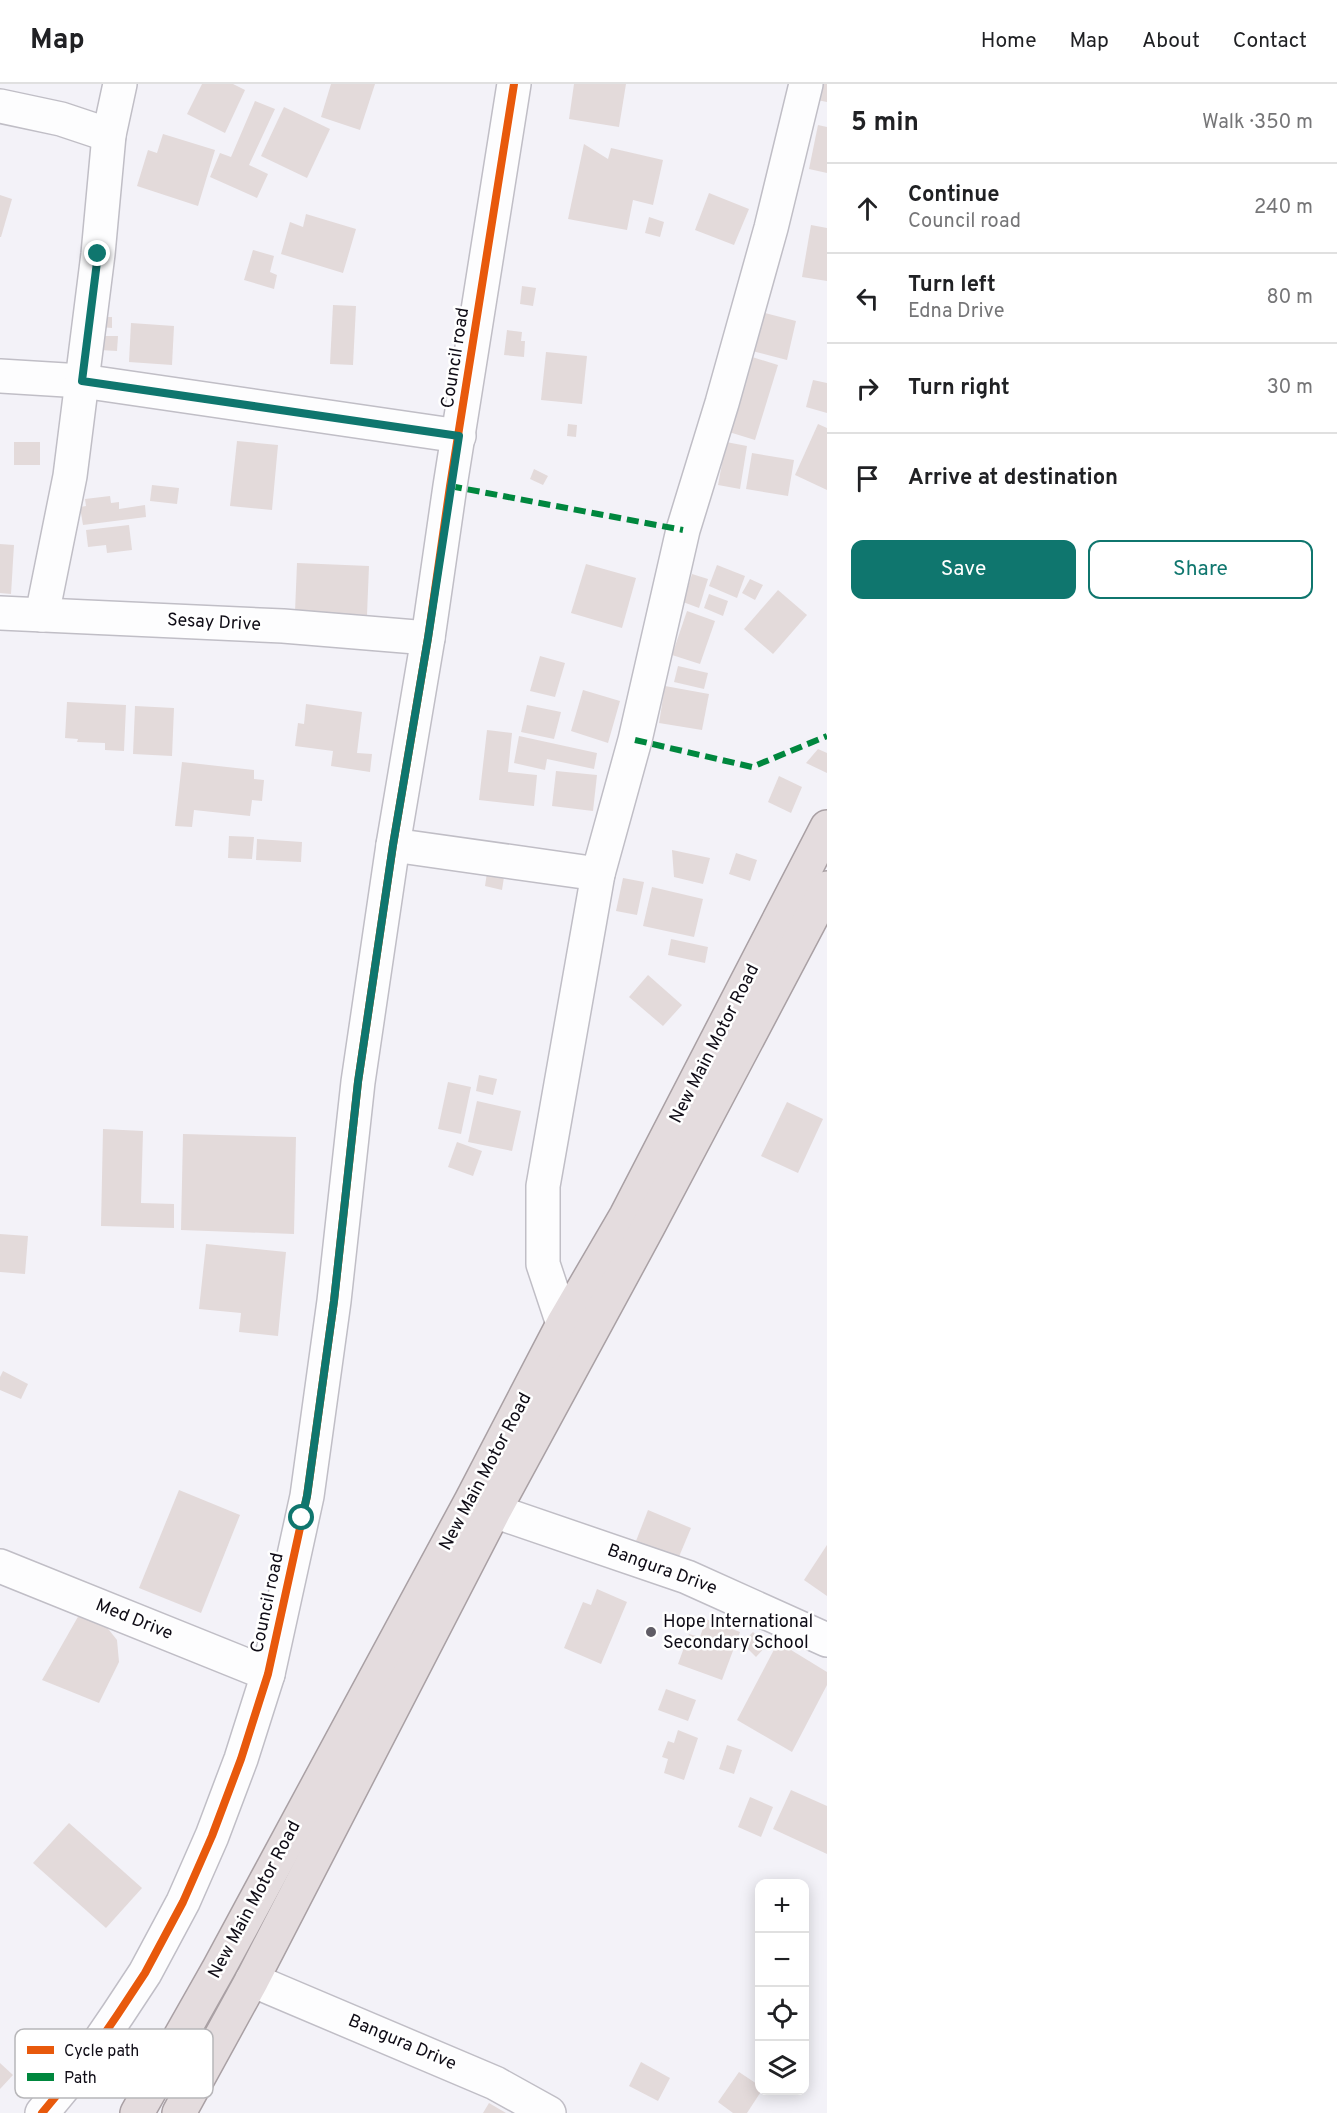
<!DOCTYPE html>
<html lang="en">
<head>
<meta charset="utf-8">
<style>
  :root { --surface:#fff; --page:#f6f6f6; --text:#202124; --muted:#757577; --line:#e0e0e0; --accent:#0f766e }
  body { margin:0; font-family:Overpass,sans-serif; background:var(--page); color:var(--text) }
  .controls { position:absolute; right:18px; bottom:18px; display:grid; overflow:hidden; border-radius:12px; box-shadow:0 3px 15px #0003 }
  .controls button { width:54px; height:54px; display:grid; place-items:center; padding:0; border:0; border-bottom:2px solid var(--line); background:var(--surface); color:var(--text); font:30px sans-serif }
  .stop { position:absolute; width:18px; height:18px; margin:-14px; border:4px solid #0f766e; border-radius:50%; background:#fff }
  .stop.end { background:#0f766e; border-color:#fff; box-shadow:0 2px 6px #0008 }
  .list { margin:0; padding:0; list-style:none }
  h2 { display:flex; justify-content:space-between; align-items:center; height:78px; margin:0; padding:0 24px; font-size:26px }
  h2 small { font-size:20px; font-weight:400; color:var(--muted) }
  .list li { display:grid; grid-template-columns:39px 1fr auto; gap:18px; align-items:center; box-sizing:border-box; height:90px; padding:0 24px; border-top:2px solid var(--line) }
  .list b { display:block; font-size:22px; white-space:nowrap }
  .list p { margin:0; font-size:20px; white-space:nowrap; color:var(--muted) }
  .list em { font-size:20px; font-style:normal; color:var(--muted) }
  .actions { display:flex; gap:12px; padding:18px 24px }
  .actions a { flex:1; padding:14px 0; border:2px solid var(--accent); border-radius:12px; text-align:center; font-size:21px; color:var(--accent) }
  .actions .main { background:var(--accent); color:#fff }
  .icon { flex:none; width:33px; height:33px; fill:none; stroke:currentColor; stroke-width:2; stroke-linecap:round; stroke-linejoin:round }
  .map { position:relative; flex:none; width:827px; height:2029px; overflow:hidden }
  header { display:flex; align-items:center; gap:36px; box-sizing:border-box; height:84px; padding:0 30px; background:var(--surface); border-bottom:2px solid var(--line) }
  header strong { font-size:28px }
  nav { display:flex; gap:33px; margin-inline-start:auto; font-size:21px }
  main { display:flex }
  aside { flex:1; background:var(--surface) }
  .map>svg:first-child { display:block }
  .building { fill:#e3dada }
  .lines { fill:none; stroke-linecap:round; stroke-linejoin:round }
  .minor-casing { stroke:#c0bec6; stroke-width:36 }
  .trunk-casing { stroke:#a9a0a4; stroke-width:36 }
  .minor { stroke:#fdfdfe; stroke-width:33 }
  .trunk { stroke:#e4dcde; stroke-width:33 }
  .quiet { stroke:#00873e; stroke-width:6; stroke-dasharray:12 6; stroke-linecap:butt }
  .cycleway-casing { stroke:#fff; stroke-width:11 }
  .cycleway { stroke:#e8590c; stroke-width:8 }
  .route { stroke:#0f766e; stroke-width:8 }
  .poi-dot { fill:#5f5c65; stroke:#fff; stroke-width:2 }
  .labels { text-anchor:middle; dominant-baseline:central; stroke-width:5; stroke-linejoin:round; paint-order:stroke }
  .street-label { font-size:18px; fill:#0f0c16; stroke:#fff }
  .poi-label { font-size:18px; fill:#0f0c16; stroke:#fff; text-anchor:start }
  .key { fill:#fff; stroke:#b7b6b9; stroke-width:1.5 }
  .key-label { font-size:16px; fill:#0f0c16 }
</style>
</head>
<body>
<header>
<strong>Map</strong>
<nav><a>Home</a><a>Map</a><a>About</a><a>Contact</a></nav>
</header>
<main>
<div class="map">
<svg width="827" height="2029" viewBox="0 0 827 2029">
  <rect width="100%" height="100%" fill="#f3f2f8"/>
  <!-- building -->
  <g class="building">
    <path d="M202 0H233L245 6 225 49 187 30Z"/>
    <path d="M331 0H375L360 46 321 33Z"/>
    <path d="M574 0H626L619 43 569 35Z"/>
    <path d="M821 0H827V18L817 16Z"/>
    <path d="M255 17 275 25 249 81 268 90 257 114 210 93 220 69 231 73Z"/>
    <path d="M284 23 330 45 307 94 261 72Z"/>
    <path d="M818 41 827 43V89L809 85Z"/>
    <path d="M163 50 215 66 198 122 137 102 148 66 157 69Z"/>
    <path d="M584 60 608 75 611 64 663 76 653 121 633 116 627 146 568 135Z"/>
    <path d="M709 109 749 125 734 161 695 146Z"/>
    <path d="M0 111 12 115 1 153H0Z"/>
    <path d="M306 130 356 145 343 189 281 170 290 138 303 143Z"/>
    <path d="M649 133 664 138 660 153 645 149Z"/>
    <path d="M811 141 827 144V197L802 193Z"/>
    <path d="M253 166 274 172 270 188 277 191 274 205 244 196Z"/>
    <path d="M522 202 536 204 533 222 520 220Z"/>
    <path d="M333 221 356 222 353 281 330 280Z"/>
    <path d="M761 228 796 237 787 276 752 267Z"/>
    <path d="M100 233H112V244L99 243Z"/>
    <path d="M131 239 174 242 172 281 129 278Z"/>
    <path d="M507 246 522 248 521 257H525L524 273 504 271Z"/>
    <path d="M100 252H118L117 267 99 266Z"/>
    <path d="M546 268 587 272 582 320 541 316Z"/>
    <path d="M752 273 778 281 755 356 729 348Z"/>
    <path d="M813 296 827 299V329L806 323Z"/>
    <path d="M568 340 577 341 576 353 567 352Z"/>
    <path d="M818 340 827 344V406L795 391Z"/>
    <path d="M237 357 278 361 272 426 230 422Z"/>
    <rect x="14" y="358" width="26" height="23"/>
    <path d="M726 358 747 362 740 405 718 401Z"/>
    <path d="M752 369 794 376 788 412 746 405Z"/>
    <path d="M534 385 548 392 543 401 530 395Z"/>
    <path d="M152 401 179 404 177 420 150 417Z"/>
    <path d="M110 412 111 419 119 418V425L145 421 146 433 83 441 80 423 86 422 85 415Z"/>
    <path d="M129 441 132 466 107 469 106 461 88 463 86 446Z"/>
    <path d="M0 460 14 461 11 510 0 509Z"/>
    <path d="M297 479 369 482 367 531 295 528Z"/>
    <path d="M586 480 636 494 622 544 571 529Z"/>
    <path d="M717 481 745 492 737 514 709 502Z"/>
    <path d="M692 490 708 495 699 524 683 518Z"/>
    <path d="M750 495 763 501 755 516 742 509Z"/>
    <path d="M778 506 807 531 773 570 744 545Z"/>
    <path d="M709 510 728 517 723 532 704 524Z"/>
    <path d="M687 527 715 537 700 580 672 571Z"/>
    <path d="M540 572 565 579 555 613 530 607Z"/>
    <path d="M678 582 708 589 704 605 674 598Z"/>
    <path d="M665 602 709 610 702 646 659 639Z"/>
    <path d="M583 606 620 617 608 659 571 647Z"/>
    <path d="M67 618 126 621 124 667 105 666V659L77 658 78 655 65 654Z"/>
    <path d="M306 620 362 628 357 669 372 670 370 688 331 682 333 667 295 662 298 639 304 640Z"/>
    <path d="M527 621 561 628 554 655 521 648Z"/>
    <path d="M135 622 174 624 172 672 133 670Z"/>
    <path d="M487 646 512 649 508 688 537 691 534 722 479 716Z"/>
    <path d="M519 652 597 669 594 685 547 675 545 686 514 679Z"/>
    <path d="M818 665 827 669V689L806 679Z"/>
    <path d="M182 678 254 686V695L264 696 262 717 252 716 250 732 194 726 192 743 175 742Z"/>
    <path d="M556 687 597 691 593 727 552 722Z"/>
    <path d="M779 692 802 703 791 729 768 718Z"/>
    <path d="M229 752 254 753 252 775 228 774Z"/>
    <path d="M257 755 302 758 301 778 256 776Z"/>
    <path d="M672 766 710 774 703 800 674 793Z"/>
    <path d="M736 769 757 776 750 797 729 790Z"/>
    <path d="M487 789 504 793 502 806 485 802Z"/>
    <path d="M623 794 644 798 637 831 616 827Z"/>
    <path d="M652 803 703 815 694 853 643 842Z"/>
    <path d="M671 855 708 863 705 879 668 871Z"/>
    <path d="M648 891 682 921 663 942 629 913Z"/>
    <path d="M479 991 497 995 493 1011 476 1007Z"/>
    <path d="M448 998 471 1003 461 1050 438 1045Z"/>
    <path d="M477 1017 521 1027 512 1067 468 1058Z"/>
    <path d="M787 1018 823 1035 798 1089 761 1072Z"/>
    <path d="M103 1045 143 1047 141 1119 174 1120V1144L101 1142Z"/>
    <path d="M183 1050 296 1053 294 1150 181 1146Z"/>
    <path d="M457 1058 482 1067 473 1092 448 1083Z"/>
    <path d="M0 1150 28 1152 25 1190 0 1188Z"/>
    <path d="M206 1160 286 1168 278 1252 239 1248 241 1229 199 1225Z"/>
    <path d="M3 1287 28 1300 21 1315 0 1306V1293Z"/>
    <path d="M179 1406 240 1431 201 1529 139 1504Z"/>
    <path d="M648 1426 691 1444 678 1475 636 1457Z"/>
    <path d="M827 1461V1512L804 1496Z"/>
    <path d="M597 1505 627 1518 601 1580 564 1564 583 1518 591 1521Z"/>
    <path d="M79 1531 101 1536 117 1556 119 1578 99 1619 42 1596Z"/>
    <path d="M706 1535 740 1548 722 1596 678 1580 689 1550 700 1553Z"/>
    <path d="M753 1548 767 1561 756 1573 742 1559Z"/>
    <path d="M778 1558 827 1588V1601L792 1668 737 1636Z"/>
    <path d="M666 1605 696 1616 688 1637 658 1626Z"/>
    <path d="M678 1646 698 1654 684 1696 664 1689 668 1675 662 1673 668 1657 674 1659Z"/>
    <path d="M727 1661 742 1666 734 1690 719 1685Z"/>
    <path d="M791 1706 827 1722V1770L773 1745Z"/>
    <path d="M750 1713 773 1723 761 1753 738 1743Z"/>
    <path d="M69 1739 142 1804 106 1844 33 1779Z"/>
    <path d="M641 1978 670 1994 658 2017 629 2002Z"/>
    <path d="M0 1979 13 1991 0 2005Z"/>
    <path d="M739 1988 760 2002V2006H762L747 2029H733L718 2018Z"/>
    <path d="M489 2019 506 2029H483Z"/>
  </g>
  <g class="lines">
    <!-- minor casing -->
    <g class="minor-casing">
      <g id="minor">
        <path d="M0 22 61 35 109 51"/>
        <path d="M0 292 82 297 459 352"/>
        <path d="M0 529 283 542 428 554"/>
        <path d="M42 531 70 392 98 170 109 51 120 0"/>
        <path d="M393 761 598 790"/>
        <path d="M563 1240 543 1180V1102L598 790 635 656 683 446 722 319 771 144 806 0"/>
        <path d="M494 1427 687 1493 827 1556"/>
        <path d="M0 1482 268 1590"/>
        <path d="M252 1896 495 1999 549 2029"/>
        <path d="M42 2029 90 1971 118 1930 145 1889 183 1818 212 1752 241 1675 268 1590 307 1412 334 1217 358 998 393 761 428 554 450 402 514 0"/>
      </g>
    </g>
    <!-- trunk casing -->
    <g class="trunk-casing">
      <g id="trunk">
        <path d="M137 2029 219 1884 471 1417 563 1240 626 1132 827 743"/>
        <path d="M179 2029 252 1896 494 1427 648 1143 827 804"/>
      </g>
    </g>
    <!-- minor -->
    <use href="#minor" class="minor"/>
    <!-- trunk -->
    <use href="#trunk" class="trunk"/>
    <!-- quiet -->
    <g class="quiet">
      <path d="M450 402 683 446"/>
      <path d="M635 656 752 683 827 652"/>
    </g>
    <!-- cycleway casing -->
    <g class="cycleway-casing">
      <path id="cycleway" d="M42 2029 90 1971 118 1930 145 1889 183 1818 212 1752 241 1675 268 1590 307 1412 334 1217 358 998 393 761 428 554 450 402 514 0"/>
    </g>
    <!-- cycleway -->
    <use href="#cycleway" class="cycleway"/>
  </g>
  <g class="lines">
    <!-- route -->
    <path class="route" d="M98 170 82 297 459 352 428 554 393 761 358 998 334 1217 307 1412 302 1434"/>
  </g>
  <!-- markers -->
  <circle class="poi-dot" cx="651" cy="1548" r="6"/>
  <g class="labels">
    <!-- street labels -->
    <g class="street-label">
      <text transform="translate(456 274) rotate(-81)">Council road</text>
      <text transform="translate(214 539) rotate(3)">Sesay Drive</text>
      <text transform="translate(715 960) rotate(-63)">New Main Motor Road</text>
      <text transform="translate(486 1388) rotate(-62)">New Main Motor Road</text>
      <text transform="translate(662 1486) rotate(20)">Bangura Drive</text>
      <text transform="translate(268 1519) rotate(-78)">Council road</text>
      <text transform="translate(134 1536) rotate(22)">Med Drive</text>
      <text transform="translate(255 1816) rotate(-62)">New Main Motor Road</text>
      <text transform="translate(402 1959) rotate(23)">Bangura Drive</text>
    </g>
    <!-- poi labels -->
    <g class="poi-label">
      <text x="663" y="1538">Hope International<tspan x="663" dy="21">Secondary School</tspan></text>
    </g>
  </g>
  <!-- legend -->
  <rect x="15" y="1945" width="198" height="69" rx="9" class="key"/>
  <rect x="27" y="1962" width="27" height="8" fill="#e8590c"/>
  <rect x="27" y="1989" width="27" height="8" fill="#00873e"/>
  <g class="key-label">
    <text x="64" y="1972">Cycle path</text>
    <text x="64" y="1999">Path</text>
  </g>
</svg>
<div class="controls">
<button>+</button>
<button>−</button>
<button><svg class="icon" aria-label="locate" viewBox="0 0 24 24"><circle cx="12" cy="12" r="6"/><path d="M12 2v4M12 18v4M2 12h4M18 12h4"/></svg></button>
<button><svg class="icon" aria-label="layers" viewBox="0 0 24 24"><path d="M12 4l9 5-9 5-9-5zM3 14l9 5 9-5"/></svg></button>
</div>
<div class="stop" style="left:302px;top:1434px"></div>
<div class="stop end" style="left:98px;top:170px"></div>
</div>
<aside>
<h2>5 min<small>Walk · 350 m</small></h2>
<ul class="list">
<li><svg class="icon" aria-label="ahead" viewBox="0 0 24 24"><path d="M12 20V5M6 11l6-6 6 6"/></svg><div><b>Continue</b><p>Council road</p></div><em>240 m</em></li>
<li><svg class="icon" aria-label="left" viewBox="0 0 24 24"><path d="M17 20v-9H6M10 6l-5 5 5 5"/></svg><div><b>Turn left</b><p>Edna Drive</p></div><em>80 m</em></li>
<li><svg class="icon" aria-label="right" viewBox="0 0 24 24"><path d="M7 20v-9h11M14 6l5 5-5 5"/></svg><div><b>Turn right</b></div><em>30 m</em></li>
<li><svg class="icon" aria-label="arrive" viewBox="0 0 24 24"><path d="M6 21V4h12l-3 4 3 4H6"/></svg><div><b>Arrive at destination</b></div></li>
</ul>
<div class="actions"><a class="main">Save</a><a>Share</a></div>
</aside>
</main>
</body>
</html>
